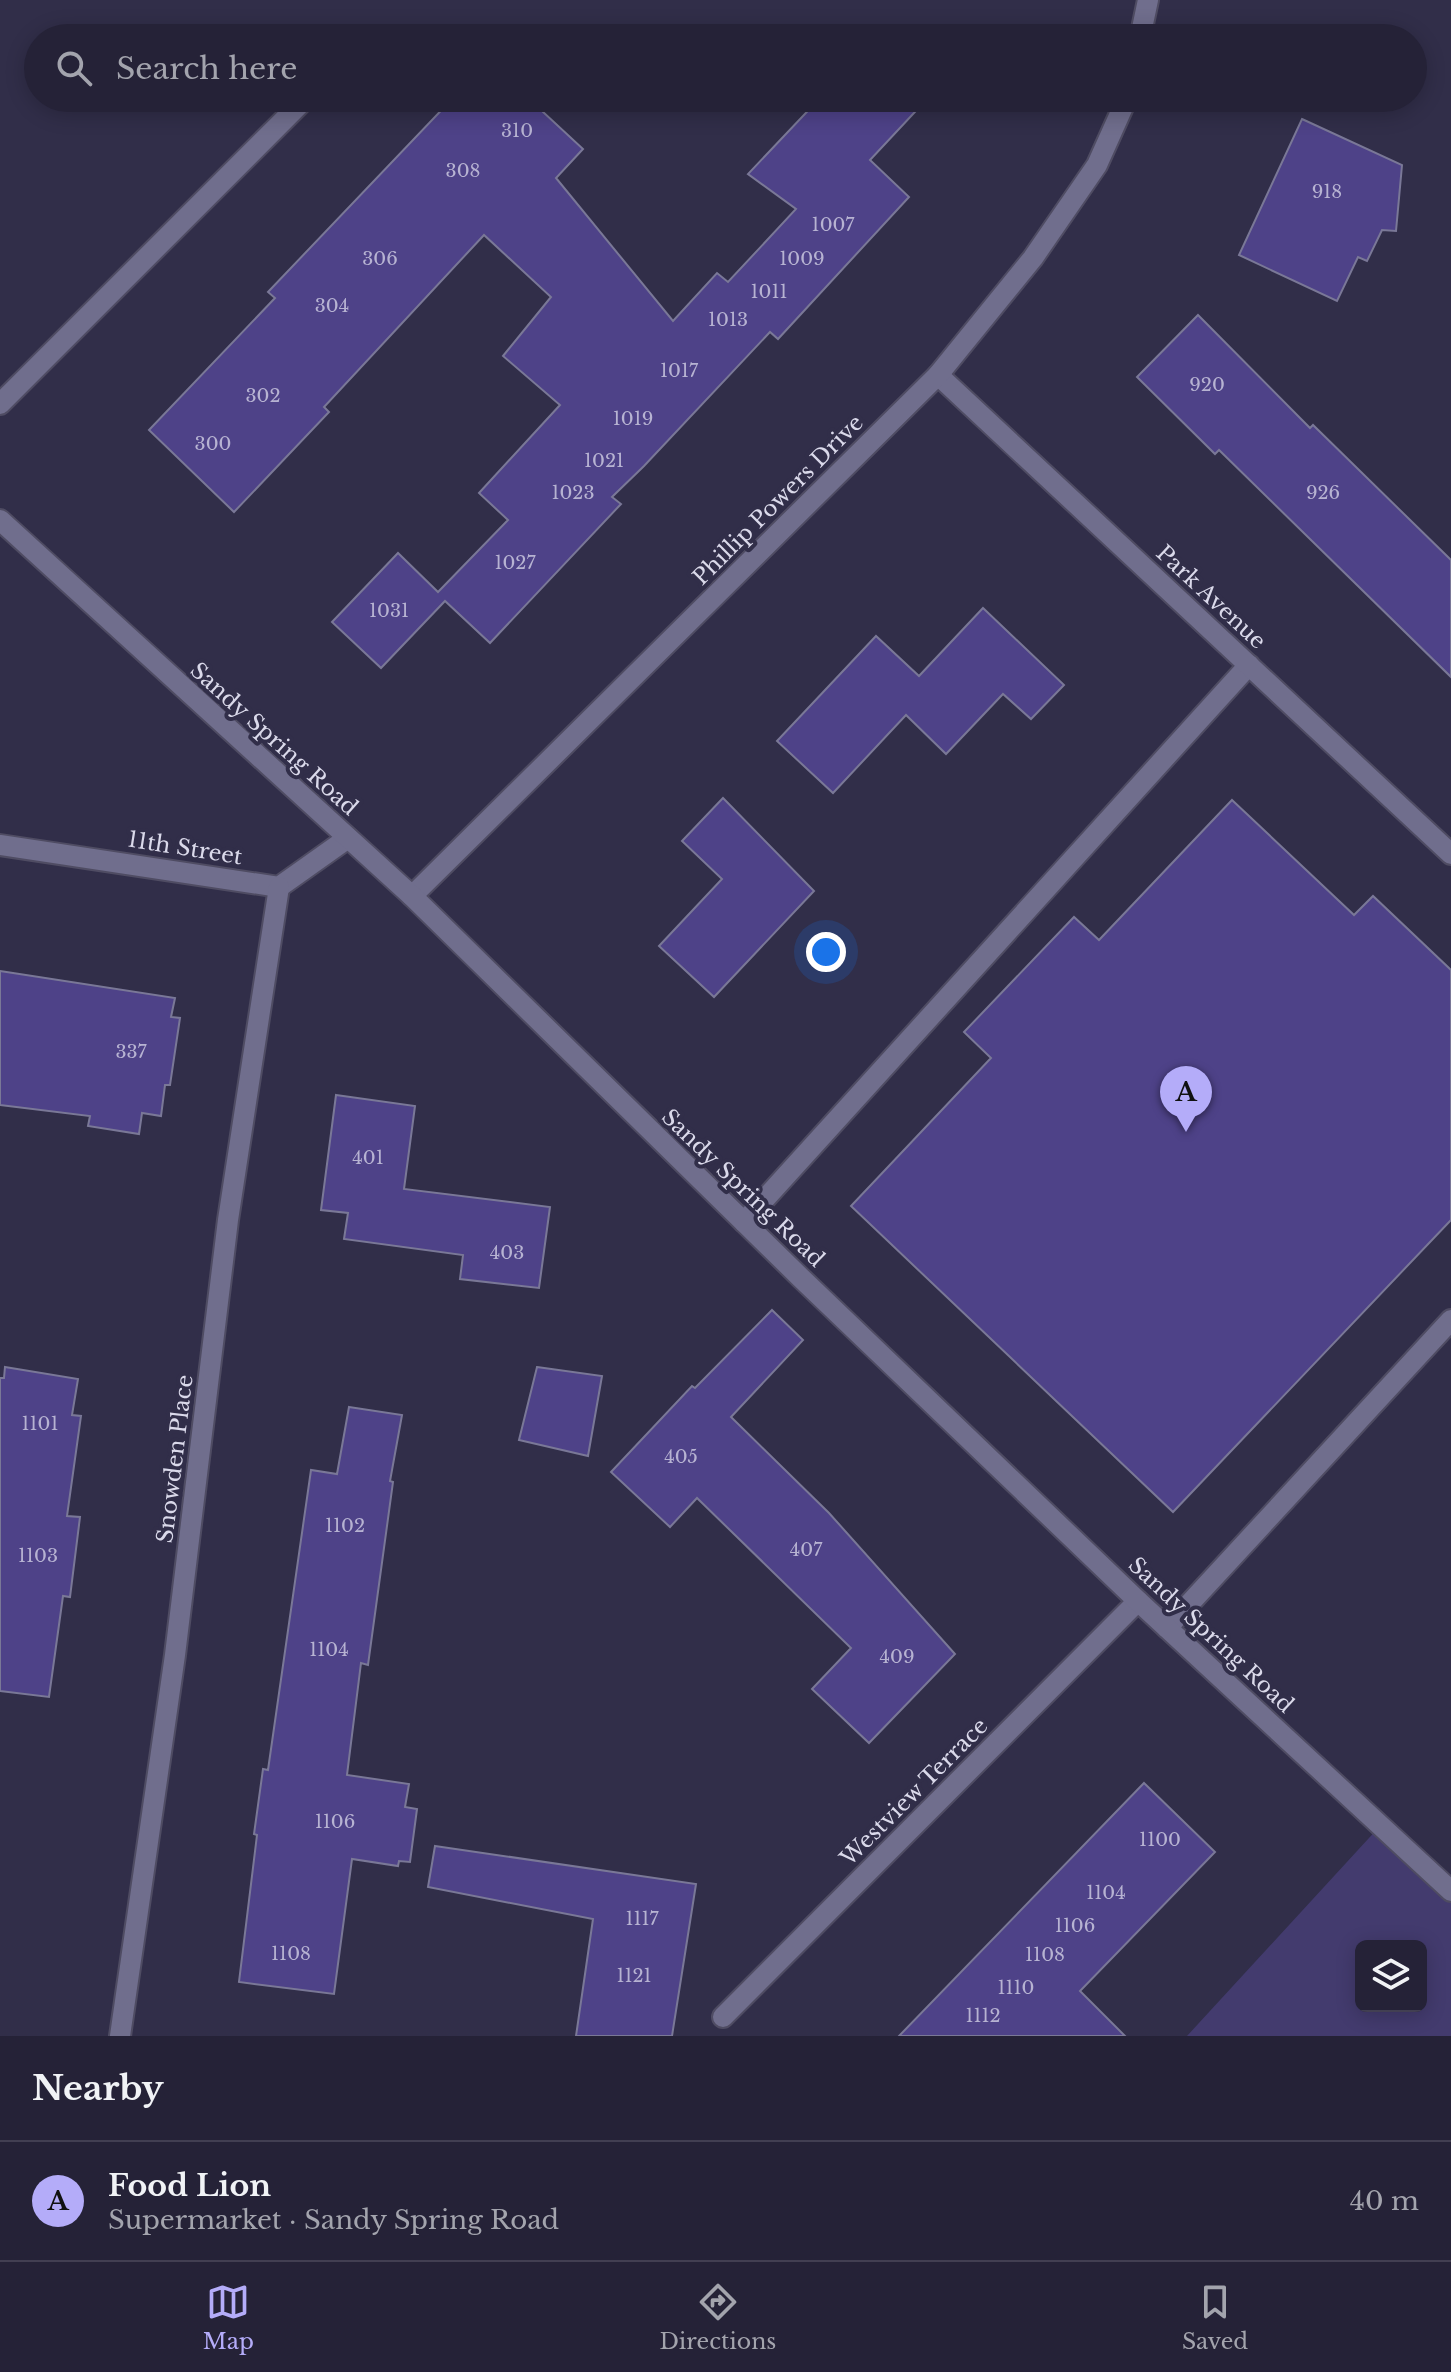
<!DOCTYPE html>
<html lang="en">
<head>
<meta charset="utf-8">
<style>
  :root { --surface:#252237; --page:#312f42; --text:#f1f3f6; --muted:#a3a4ad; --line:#423f52; --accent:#b4acf9 }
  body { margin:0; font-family:"Libre Baskerville",serif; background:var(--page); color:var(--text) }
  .controls { position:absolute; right:24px; bottom:24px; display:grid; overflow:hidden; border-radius:12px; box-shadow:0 4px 20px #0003 }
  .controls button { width:72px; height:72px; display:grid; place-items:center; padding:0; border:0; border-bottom:2px solid var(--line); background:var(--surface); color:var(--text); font:40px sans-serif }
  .you { position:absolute; left:826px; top:952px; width:28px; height:28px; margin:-20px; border:6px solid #fff; border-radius:50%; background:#1a73e8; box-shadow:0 0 0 12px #1a73e833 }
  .badge { display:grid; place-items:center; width:52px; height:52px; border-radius:50%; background:var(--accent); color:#111; font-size:26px; font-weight:700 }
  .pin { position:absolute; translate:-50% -66px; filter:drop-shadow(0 2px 4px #0008) }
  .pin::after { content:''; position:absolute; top:42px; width:28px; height:24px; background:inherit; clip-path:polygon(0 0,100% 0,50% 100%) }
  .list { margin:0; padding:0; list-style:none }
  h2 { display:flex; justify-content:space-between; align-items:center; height:104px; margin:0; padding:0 32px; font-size:34px }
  h2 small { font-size:26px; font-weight:400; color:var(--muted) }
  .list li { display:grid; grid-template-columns:52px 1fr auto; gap:24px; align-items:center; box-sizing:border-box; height:120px; padding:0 32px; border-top:2px solid var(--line) }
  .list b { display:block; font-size:30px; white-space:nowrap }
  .list p { margin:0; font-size:26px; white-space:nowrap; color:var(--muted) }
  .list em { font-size:26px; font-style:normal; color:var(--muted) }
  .icon { flex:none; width:44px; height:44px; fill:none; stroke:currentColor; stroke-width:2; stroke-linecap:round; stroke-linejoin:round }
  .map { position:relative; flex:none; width:1451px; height:2036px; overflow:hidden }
  .search { position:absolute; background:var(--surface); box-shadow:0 4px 20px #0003; left:24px; right:24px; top:24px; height:88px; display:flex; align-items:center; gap:20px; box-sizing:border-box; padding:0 28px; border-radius:44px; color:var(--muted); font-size:30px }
  .sheet { height:224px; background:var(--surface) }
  nav { display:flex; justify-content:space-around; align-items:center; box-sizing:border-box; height:112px; border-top:2px solid var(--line); background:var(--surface); font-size:22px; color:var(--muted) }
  nav a { display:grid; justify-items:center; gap:4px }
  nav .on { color:var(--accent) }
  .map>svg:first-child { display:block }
  .green { fill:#433b6e; fill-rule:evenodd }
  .building { fill:#4e4288; stroke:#7a7897; stroke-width:2 }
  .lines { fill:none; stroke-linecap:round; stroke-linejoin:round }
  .service-casing { stroke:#4f4c63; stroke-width:24 }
  .minor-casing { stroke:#4f4c63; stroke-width:24 }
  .tertiary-casing { stroke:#4f4c63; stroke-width:24 }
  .service { stroke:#706e8d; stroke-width:20 }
  .minor { stroke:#706e8d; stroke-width:20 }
  .tertiary { stroke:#706e8d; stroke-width:20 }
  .labels { text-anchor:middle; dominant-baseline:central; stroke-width:8; stroke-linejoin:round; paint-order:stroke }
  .number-label { font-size:18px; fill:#b7b3d2 }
  .street-label { font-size:22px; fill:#dad9ea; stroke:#312e49 }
</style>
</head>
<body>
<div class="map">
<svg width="1451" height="2036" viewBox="0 0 1451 2036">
  <rect width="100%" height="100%" fill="#312e49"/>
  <!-- green -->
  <path class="green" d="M1380 1826 1451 1893V2036H1187ZM1361 1946H1421V2006H1361Z"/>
  <!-- building -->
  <g class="building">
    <path d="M453 98H528L583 149 556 178 673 321 717 273 728 282 796 209 748 174 820 98H928L870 160 909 197 778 339 770 332 644 466 612 497 621 504 490 643 445 601 381 668 332 622 398 553 438 592 508 520 479 493 560 405 503 356 551 297 484 235 324 407 329 412 234 512 149 430 275 298 268 292Z"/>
    <path d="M1302 119 1402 165 1396 231 1382 230 1367 261 1358 257 1337 301 1239 255Z"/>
    <path d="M1198 315 1310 428 1313 425 1451 560V677L1219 450 1215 454 1137 377Z"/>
    <path d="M983 608 1064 685 1031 719 1003 694 946 754 906 715 833 793 777 741 876 636 919 676Z"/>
    <path d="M723 798 814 891 714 997 659 946 722 879 682 841Z"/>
    <path d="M1232 800 1354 915 1373 896 1451 970V1220L1173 1512 851 1206 991 1058 964 1032 1074 917 1099 940Z"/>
    <path d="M0 971 175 998 171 1017 180 1018 170 1085H165L161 1116 142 1113 139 1134 88 1126 90 1116 0 1105Z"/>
    <path d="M336 1095 415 1106 404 1189 550 1207 539 1288 460 1279 463 1255 344 1239 348 1213 321 1210Z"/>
    <path d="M772 1310 803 1340 731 1417 829 1513 955 1654 869 1743 812 1689 851 1648 697 1498 670 1527 611 1472 692 1386 695 1388Z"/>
    <path d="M5 1367 78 1379 72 1415 81 1416 67 1516 80 1517 70 1597 63 1596 49 1697 0 1691V1378H4Z"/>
    <path d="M537 1367 602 1376 588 1456 519 1440Z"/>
    <path d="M349 1407 402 1415 390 1481 393 1482 368 1665 361 1663 347 1775 409 1784 405 1807 417 1809 410 1862 399 1861 398 1866 352 1859 334 1994 239 1982 257 1835 254 1834 263 1769 268 1770 311 1470 337 1474Z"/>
    <path d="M1144 1783 1215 1852 1080 1991 1125 2036H899Z"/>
    <path d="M435 1846 696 1884 672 2036H576L593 1919 428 1887Z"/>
  </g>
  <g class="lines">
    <!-- service casing -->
    <g class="service-casing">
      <g id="service">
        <path d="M0 404 306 98"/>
        <path d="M744 1222 1249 665"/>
        <path d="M1167 1628 1451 1320"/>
      </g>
    </g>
    <!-- minor casing -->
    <g class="minor-casing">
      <g id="minor">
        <path d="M1140 38 1148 0"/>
        <path d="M938 375 1451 854"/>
        <path d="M0 845 279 887 348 838"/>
        <path d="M412 896 938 375 1033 258 1097 165 1127 98"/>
        <path d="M723 2017 1138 1601"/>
        <path d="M120 2036 175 1655 228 1220 279 887"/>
      </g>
    </g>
    <!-- tertiary casing -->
    <g class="tertiary-casing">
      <path id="tertiary" d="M0 520 412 896 801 1278 1138 1601 1451 1891"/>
    </g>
    <!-- service -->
    <use href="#service" class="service"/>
    <!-- minor -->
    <use href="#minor" class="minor"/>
    <!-- tertiary -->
    <use href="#tertiary" class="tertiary"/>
  </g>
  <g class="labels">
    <!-- number labels -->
    <g class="number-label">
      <text x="517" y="131">310</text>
      <text x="463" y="171">308</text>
      <text x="1327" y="192">918</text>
      <text x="833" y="225">1007</text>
      <text x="380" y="259">306</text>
      <text x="802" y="259">1009</text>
      <text x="769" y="292">1011</text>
      <text x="332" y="306">304</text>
      <text x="728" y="320">1013</text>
      <text x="679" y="371">1017</text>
      <text x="1207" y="385">920</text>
      <text x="263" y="396">302</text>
      <text x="633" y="419">1019</text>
      <text x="213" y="444">300</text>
      <text x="604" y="461">1021</text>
      <text x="573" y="493">1023</text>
      <text x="1323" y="493">926</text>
      <text x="515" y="563">1027</text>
      <text x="389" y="611">1031</text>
      <text x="131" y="1052">337</text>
      <text x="368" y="1158">401</text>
      <text x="507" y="1253">403</text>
      <text x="40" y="1424">1101</text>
      <text x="681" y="1457">405</text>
      <text x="345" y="1526">1102</text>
      <text x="806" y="1550">407</text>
      <text x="38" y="1556">1103</text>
      <text x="329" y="1650">1104</text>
      <text x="897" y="1657">409</text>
      <text x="335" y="1822">1106</text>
      <text x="1160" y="1840">1100</text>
      <text x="1106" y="1893">1104</text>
      <text x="642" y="1919">1117</text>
      <text x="1075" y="1926">1106</text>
      <text x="291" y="1954">1108</text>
      <text x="1045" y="1955">1108</text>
      <text x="634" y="1976">1121</text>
      <text x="1016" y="1988">1110</text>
      <text x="983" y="2016">1112</text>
    </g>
    <!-- street labels -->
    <g class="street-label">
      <text transform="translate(778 500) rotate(-45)">Phillip Powers Drive</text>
      <text transform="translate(1211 597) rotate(43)">Park Avenue</text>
      <text transform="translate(274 739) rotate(42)">Sandy Spring Road</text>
      <text transform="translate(185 848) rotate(9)">11th Street</text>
      <text transform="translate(743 1188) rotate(44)">Sandy Spring Road</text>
      <text transform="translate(175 1459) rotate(-83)">Snowden Place</text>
      <text transform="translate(1211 1635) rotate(43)">Sandy Spring Road</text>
      <text transform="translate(914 1792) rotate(-45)">Westview Terrace</text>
    </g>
  </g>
</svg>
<div class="controls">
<button><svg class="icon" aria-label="layers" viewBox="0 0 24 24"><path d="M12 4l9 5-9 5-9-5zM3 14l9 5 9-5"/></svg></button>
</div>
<div class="you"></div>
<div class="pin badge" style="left:1186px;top:1132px">A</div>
<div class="search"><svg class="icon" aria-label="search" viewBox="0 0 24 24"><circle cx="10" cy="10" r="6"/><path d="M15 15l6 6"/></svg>Search here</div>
</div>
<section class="sheet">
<h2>Nearby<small></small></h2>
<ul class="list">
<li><span class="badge">A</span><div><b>Food Lion</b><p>Supermarket · Sandy Spring Road</p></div><em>40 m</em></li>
</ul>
</section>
<nav>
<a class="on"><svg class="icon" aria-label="map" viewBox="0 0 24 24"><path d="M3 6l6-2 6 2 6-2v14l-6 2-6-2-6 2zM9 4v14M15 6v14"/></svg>Map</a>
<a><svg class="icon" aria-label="directions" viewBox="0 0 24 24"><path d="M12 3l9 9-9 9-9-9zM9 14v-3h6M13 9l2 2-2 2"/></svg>Directions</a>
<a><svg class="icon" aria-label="saved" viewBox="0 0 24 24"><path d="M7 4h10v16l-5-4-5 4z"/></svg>Saved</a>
</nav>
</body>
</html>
